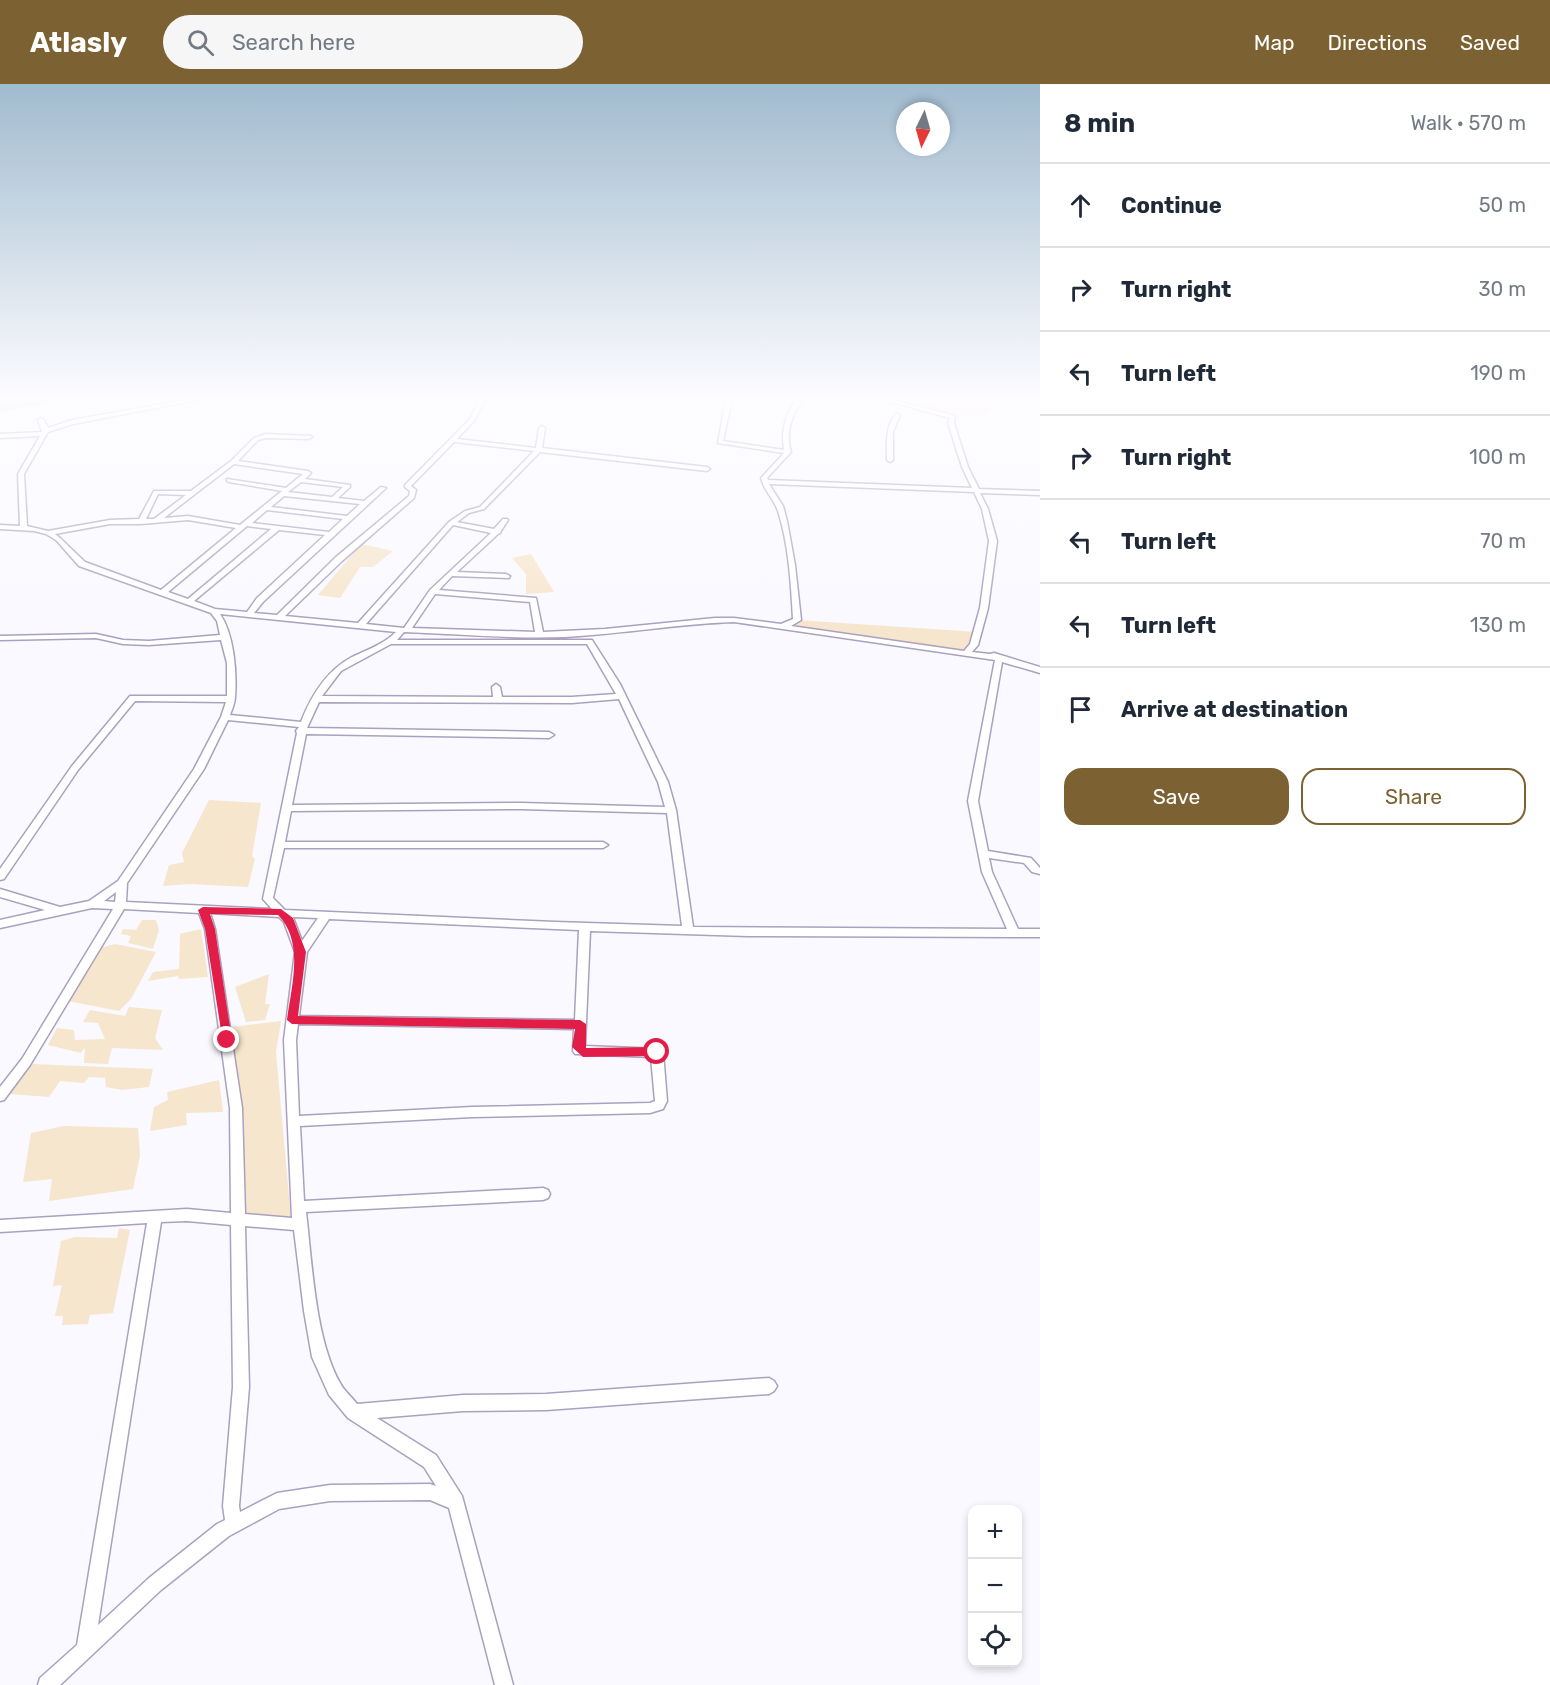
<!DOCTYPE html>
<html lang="en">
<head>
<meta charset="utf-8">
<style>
  :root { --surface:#fff; --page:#f6f6f7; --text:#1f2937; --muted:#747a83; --line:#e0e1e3; --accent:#7c6233 }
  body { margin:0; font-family:Rubik,sans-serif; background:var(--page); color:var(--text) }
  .controls { position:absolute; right:18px; bottom:18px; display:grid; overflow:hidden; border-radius:12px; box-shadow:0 3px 9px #0003 }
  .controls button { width:54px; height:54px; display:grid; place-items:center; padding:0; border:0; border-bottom:2px solid var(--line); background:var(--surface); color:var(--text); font:30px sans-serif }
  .compass { position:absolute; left:896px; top:18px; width:54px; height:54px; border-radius:50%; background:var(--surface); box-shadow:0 3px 9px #0003; rotate:185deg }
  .stop { position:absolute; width:18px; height:18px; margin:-14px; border:4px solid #e11d48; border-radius:50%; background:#fff }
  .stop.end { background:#e11d48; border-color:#fff; box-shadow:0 2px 6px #0008 }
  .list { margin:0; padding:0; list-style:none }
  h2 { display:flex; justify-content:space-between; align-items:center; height:78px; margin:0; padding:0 24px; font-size:26px }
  h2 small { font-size:20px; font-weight:400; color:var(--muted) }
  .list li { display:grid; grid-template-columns:39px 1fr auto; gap:18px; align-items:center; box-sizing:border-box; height:84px; padding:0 24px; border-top:2px solid var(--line) }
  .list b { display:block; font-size:22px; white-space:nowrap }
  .list em { font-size:20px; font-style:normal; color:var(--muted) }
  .actions { display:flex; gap:12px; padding:18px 24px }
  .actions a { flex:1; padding:14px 0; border:2px solid var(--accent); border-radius:18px; text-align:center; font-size:21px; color:var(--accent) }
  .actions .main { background:var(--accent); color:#fff }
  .icon { flex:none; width:33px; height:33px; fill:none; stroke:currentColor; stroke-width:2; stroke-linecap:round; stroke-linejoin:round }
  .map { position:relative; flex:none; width:1040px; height:1601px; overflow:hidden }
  header { display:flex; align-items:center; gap:36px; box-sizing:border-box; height:84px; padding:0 30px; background:var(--accent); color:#fff }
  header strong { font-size:28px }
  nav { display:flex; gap:33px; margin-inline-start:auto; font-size:21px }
  .search { width:420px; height:54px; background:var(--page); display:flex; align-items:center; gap:15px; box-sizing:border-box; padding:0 21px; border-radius:33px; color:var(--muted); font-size:22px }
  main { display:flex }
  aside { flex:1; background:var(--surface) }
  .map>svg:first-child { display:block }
  .green { fill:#f6e6cd }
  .water { fill:#d6c5a9 }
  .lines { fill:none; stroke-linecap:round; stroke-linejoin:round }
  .street-casing { stroke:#a9a1bf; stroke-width:3 }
  .street { fill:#fff; fill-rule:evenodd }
  .route { fill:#e11d48 }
</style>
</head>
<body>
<header>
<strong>Atlasly</strong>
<div class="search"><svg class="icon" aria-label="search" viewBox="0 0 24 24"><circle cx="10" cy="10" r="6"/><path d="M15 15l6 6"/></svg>Search here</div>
<nav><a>Map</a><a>Directions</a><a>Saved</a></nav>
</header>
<main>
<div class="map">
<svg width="1040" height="1601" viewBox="0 0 1040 1601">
  <rect width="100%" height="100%" fill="#faf9ff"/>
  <!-- green -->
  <g class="green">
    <path d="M883 315H997L1003 318 983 332 953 333Z"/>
    <path d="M361 460 393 467 373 483H360L340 514 318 511Z"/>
    <path d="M531 470 554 508 526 510V490L512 474Z"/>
    <path d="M797 536 977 548 966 569 800 546 796 542Z"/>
    <path d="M209 716 261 719 252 772 255 775 248 803 189 800 163 802 169 781 184 778 182 769Z"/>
    <path d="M142 836H156L159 846 153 865 128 859 131 852 121 850 123 845 136 846Z"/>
    <path d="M201 845 208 893 179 895 178 892 148 897 153 888 179 885 180 850Z"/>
    <path d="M115 860 156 868 131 915 119 927 68 917 100 864Z"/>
    <path d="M269 890 265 920H270L265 936 246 938 235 903Z"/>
    <path d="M129 923 162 926 155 954 163 966 112 964 108 980 84 979 85 963 81 969 48 961 57 944 74 946 75 956 105 955 98 939 83 938 90 926 125 932Z"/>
    <path d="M281 937 276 968 291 1135 244 1133 231 943Z"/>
    <path d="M32 980 153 985 149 1003 122 1006 106 1003 105 994 89 993 84 999 60 997 49 1013 10 1010Z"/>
    <path d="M219 996 223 1028 186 1029 187 1041 150 1047 154 1023 168 1016 167 1008Z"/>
    <path d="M64 1042 138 1044 140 1072 133 1105 49 1117 52 1095 23 1098 31 1049Z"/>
    <path d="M119 1144 130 1146 113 1229 90 1231 88 1240 62 1241 63 1232H55L62 1201 53 1202 61 1157 75 1153 117 1154Z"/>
  </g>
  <!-- water -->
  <path class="water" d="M0 315H72L0 328Z"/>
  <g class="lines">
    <!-- street casing -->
    <g class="street-casing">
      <g id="street">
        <path d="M189 315H204L73 340 48 348 24 390 27 442 48 447 110 436 139 435 154 407H191L231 377 254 354 266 350 311 352 312 353 309 355 266 354 258 356 238 377 308 387 311 389 305 395 350 401V403L338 414 364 417 381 403 386 404 263 518 254 529 277 531 336 473 409 412 410 407 405 403V401L470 335 480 315H486L474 337 457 355 536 364 539 344 542 342 545 344 542 364 707 383 710 385 707 387 540 368 484 425 469 429 457 438 494 445 503 435H507L508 436 501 447 500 449 498 450 457 488 506 490 510 492 509 494 452 492 439 506 536 514 543 548 605 545 715 534H734L781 540 793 535C791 500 789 461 778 427 774 415 764 407 761 394L784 369 718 359 726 315H732L723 357 784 366C781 346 785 331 797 315H803C791 332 785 349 791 368L767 394 768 396 972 404 962 383 948 339 950 334 880 315H891L955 332 954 339 968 383 979 405 1040 407V411L980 409 988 425 997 457 988 524 978 561 972 568 990 570 994 569 1040 583V589L1002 578 978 717 988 767 1031 774 1040 784V790L1032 788 1024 779 989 774 992 788 1018 845H1040V853L748 852 590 847 585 962 661 965 663 968 667 1017 663 1025 650 1029 472 1033 300 1042 304 1117 543 1104 548 1106 550 1110 548 1114 543 1116 306 1128C312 1178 315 1255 340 1299 344 1307 352 1313 357 1320L463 1311 546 1310 769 1294 774 1297 777 1302 774 1307 769 1310 546 1326 463 1327 377 1334 436 1371 462 1412 513 1601H495L449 1424 430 1416 330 1417 279 1425 229 1452 161 1506 60 1601H38L40 1594 77 1561 147 1139 0 1148V1136L187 1125 231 1129 230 1024 205 845 199 829 124 825 30 981 4 1016 0 1017V1003L22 975 113 825 92 824 0 844V836L45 826 0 813V805L60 823 89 817 118 797 194 685 221 633 226 618 135 617 78 686 4 795 0 796V785L72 682 130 612H227V579L221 556 149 561 123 560 96 554 0 556V552L96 550 123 556 149 557 220 551 217 537 211 529 79 482 56 456 46 450 34 447 0 445V441L20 442 18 390 40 352 0 354V350L42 348 38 336 41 334 44 336 48 344 72 336ZM454 358 534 367 480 423 465 427 449 438 358 539 285 532 342 477 414 414 416 406 411 402ZM234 380 303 390 286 404 227 395V397L229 398 282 407 240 441 188 432 164 434ZM301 398 343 403 332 413 288 408ZM769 400 974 408 982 425 989 457 980 524 970 560 964 567 791 542 801 536 795 481 787 437 783 422ZM158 410 186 411 154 435H146ZM284 412 360 420 347 432 271 423ZM267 426 343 435 329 448 252 439ZM188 436 236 444 161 506 85 478 60 454 55 450 110 440H141ZM453 441 491 449 430 506 404 544 366 540ZM247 442 271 445 188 515 168 508ZM279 446 325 451 257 514 247 528 215 525 194 517ZM435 510 530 518 535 548 412 544ZM220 530 396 548C384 560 367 566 352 573 326 587 311 612 301 638L230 631C232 625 235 619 235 613 237 589 234 550 220 530ZM734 538 995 576 968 717 982 788 1007 845 693 843 676 726 668 698 620 600 592 556H397L404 548C458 550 511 555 565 553 621 550 677 540 734 538ZM391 560H587L616 610 572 613H502L500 603 496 600 492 603 493 613 322 612 341 587ZM619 615 658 698 665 723 521 719 292 721 306 650 549 654 554 651 549 648 307 644 319 618 572 619ZM228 636 299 643 296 647 297 649 263 815 272 825 126 818 127 799 204 685ZM521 725 667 729 682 842 555 838 285 826 273 814 284 764H603L608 761 603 758H285L291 727ZM116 808 115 818 104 817ZM210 829 279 833 284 838 295 868 284 956 292 1134 245 1130 242 1024 215 845ZM293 833 318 834 302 857 294 836ZM329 835 579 846 575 936 299 932 307 868ZM298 940 574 945 573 967 575 970 651 973 655 1017 650 1019 472 1023 299 1032 296 956ZM187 1137 231 1141 233 1303 223 1422 225 1436 217 1440 149 1494 98 1541 161 1138ZM245 1142 294 1146 304 1227 312 1273 329 1311 348 1334 424 1383 436 1402 430 1400 330 1401 277 1409 240 1428 239 1422 249 1303Z"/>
        <path d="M897 329 900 331 893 348V376L890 378 887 376C887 360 885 340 897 329Z"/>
      </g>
    </g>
    <!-- street -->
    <use href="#street" class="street"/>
  </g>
  <!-- sky -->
  <linearGradient id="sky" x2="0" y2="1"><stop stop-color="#a1bbcf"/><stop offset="0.58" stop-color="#fdfcff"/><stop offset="1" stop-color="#fdfcff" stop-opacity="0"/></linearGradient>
  <rect width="1040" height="540" fill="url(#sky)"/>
  <!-- route -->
  <path class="route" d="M203 823 281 825 293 834 306 868 298 932 580 936 586 940V964L657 963 663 968 657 972 583 973 572 963 575 945 292 940 287 936C291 903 305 858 278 831L210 830 215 845 232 956 227 960 223 959 205 845 198 826Z"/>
</svg>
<div class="controls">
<button>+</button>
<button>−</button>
<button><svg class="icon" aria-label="locate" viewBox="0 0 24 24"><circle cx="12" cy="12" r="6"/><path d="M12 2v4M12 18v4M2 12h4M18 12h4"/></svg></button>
</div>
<svg class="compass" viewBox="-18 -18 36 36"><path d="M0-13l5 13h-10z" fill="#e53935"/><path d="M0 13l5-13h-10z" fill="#747a83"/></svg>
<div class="stop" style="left:657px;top:968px"></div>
<div class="stop end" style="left:227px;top:956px"></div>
</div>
<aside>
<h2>8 min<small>Walk · 570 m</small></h2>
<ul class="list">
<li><svg class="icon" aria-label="ahead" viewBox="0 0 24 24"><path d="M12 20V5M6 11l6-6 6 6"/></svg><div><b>Continue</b></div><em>50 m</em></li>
<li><svg class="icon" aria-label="right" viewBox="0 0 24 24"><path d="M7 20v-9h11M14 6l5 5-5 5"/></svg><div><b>Turn right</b></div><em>30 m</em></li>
<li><svg class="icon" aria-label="left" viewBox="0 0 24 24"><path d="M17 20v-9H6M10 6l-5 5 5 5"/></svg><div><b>Turn left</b></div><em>190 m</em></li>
<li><svg class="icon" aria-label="right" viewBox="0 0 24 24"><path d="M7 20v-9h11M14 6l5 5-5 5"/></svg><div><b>Turn right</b></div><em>100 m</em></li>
<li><svg class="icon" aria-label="left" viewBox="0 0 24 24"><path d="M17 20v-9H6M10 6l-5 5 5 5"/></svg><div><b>Turn left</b></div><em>70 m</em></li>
<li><svg class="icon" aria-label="left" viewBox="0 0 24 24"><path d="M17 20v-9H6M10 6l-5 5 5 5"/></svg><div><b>Turn left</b></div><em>130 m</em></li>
<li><svg class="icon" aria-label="arrive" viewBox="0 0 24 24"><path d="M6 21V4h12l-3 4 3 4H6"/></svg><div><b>Arrive at destination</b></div></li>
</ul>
<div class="actions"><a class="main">Save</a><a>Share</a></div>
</aside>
</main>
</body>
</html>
